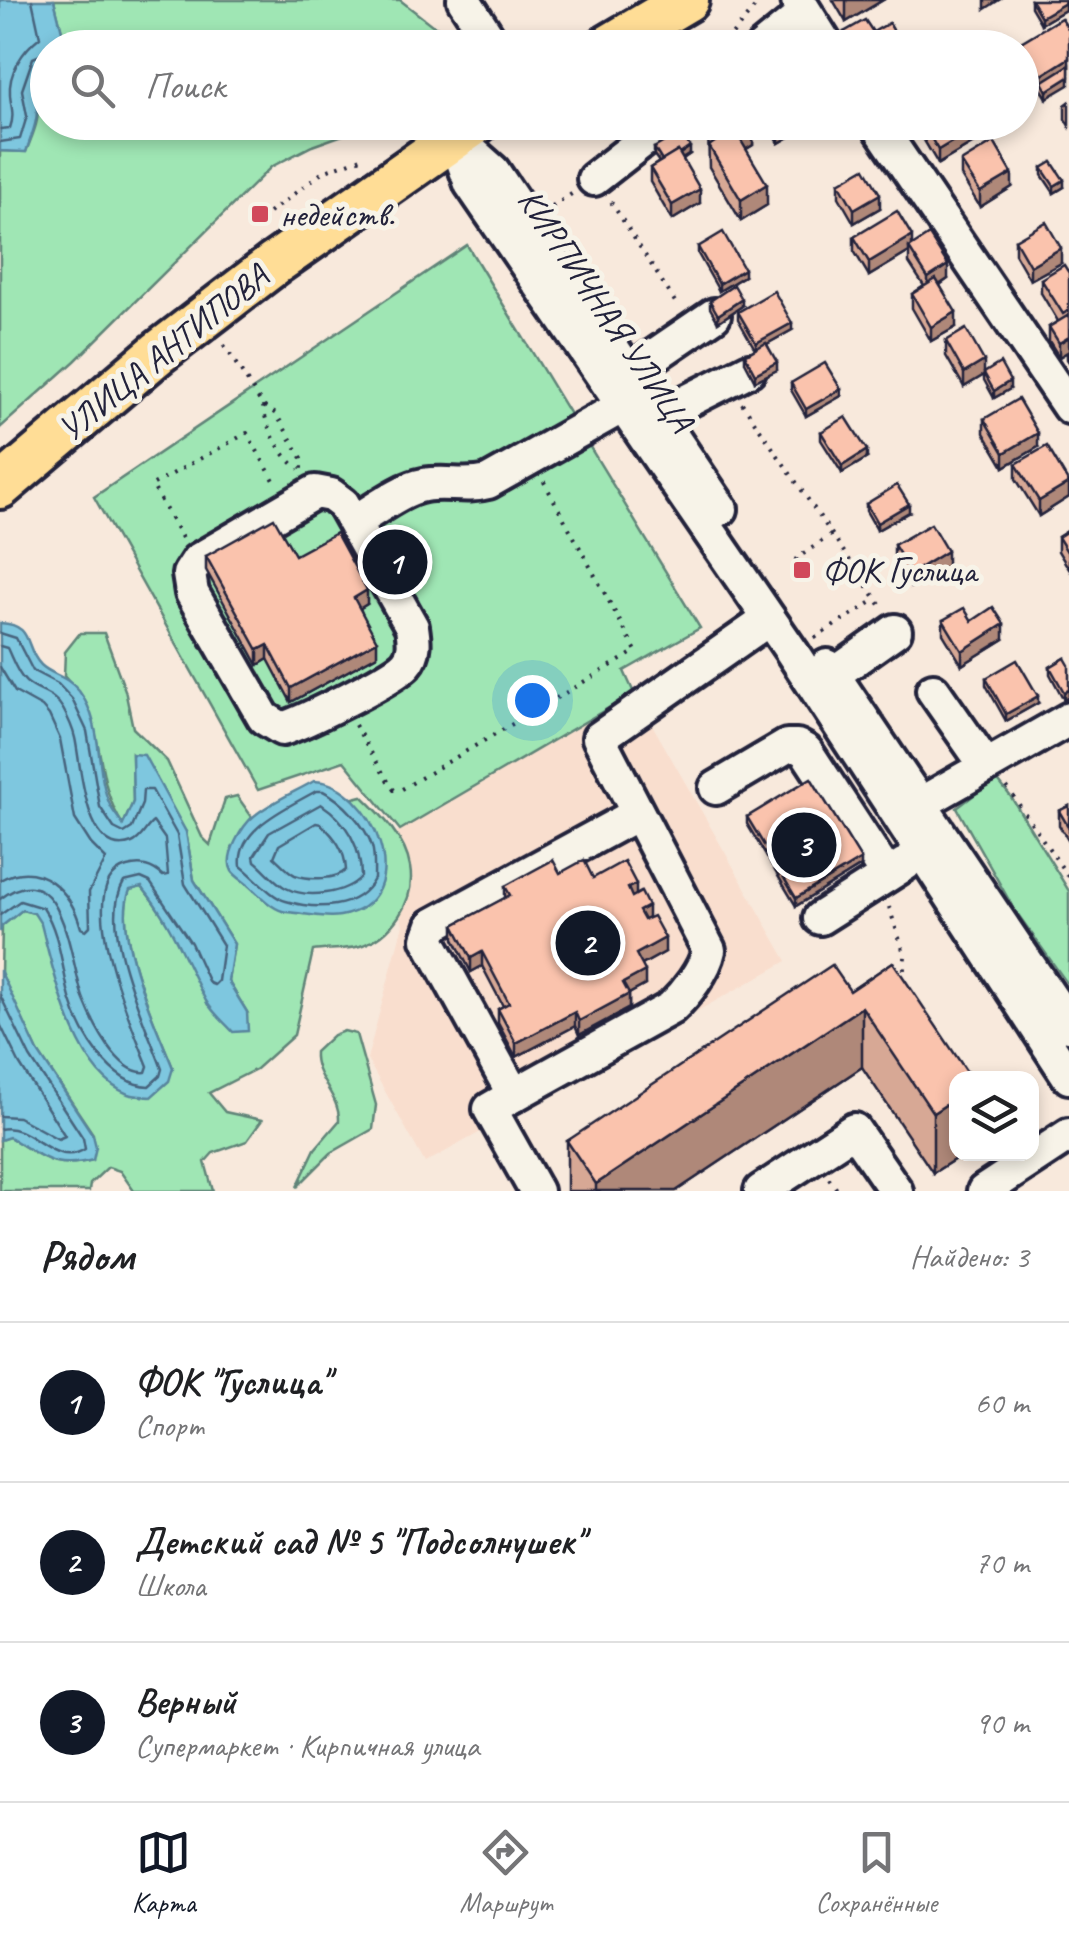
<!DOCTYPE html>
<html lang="ru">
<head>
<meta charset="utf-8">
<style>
  :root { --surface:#fff; --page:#f2f2f2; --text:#202124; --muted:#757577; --line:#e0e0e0; --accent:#111827 }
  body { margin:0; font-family:Caveat,sans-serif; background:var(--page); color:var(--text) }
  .controls { position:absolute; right:30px; bottom:30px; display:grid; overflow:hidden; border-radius:20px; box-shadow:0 5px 15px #0003 }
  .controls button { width:90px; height:90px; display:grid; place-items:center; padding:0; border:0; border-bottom:2px solid var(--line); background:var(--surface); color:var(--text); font:50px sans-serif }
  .you { position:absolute; left:532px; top:700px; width:35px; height:35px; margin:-25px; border:8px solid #fff; border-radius:50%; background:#1a73e8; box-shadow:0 0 0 15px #1a73e833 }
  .badge { display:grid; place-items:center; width:65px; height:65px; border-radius:50%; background:var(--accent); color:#fff; font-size:32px; font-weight:700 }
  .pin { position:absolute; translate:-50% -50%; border:5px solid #fff; box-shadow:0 2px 10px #0006 }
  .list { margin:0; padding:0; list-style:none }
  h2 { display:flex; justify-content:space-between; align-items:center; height:130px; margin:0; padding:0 40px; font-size:42px }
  h2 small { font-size:32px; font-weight:400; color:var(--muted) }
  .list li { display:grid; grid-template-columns:65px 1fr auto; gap:30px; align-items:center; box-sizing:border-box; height:160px; padding:0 40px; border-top:2px solid var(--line) }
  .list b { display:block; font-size:38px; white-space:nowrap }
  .list p { margin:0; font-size:32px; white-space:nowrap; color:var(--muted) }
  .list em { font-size:32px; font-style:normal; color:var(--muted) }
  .icon { flex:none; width:55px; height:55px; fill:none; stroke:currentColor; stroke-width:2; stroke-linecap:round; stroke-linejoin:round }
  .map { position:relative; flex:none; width:1069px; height:1191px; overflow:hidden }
  .search { position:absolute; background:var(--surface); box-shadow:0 5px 15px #0003; left:30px; right:30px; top:30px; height:110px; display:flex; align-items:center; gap:25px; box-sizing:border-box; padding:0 35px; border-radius:55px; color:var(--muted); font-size:38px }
  .sheet { height:610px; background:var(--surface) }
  nav { display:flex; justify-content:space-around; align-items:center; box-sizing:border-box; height:140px; border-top:2px solid var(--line); background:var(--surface); font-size:28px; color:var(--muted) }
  nav a { display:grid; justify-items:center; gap:5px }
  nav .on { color:var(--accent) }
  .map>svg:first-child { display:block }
  .built { fill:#f9dece }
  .green { fill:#9fe6b4; stroke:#608478; stroke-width:2.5 }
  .water { fill:#7ec7df; stroke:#59859d; stroke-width:2.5 }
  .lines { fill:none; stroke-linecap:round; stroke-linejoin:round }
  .shore { stroke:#47647d; stroke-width:2.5 }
  .minor-casing { stroke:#22223b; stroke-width:40 }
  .major-casing { stroke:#22223b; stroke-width:50 }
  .path { stroke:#22223b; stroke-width:4; stroke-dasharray:2.5 8; stroke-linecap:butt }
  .minor { stroke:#f7f3e8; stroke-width:32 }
  .major { stroke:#ffdd96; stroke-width:42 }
  .wall { fill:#d7a895; stroke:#22223b; stroke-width:2.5 }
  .shaded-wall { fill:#af8879; stroke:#22223b; stroke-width:2.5 }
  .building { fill:#fac3ad; stroke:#22223b; stroke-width:2.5 }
  .poi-dot { fill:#d1495b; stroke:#f7f3e8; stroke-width:4 }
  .labels { text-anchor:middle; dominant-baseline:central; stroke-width:10; stroke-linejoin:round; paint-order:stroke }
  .poi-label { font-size:35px; fill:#22223b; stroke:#f7f3e8; text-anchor:start }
  .street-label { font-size:35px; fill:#22223b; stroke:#f7f3e8 }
</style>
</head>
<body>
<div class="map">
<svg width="1069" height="1191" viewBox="0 0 1069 1191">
  <rect width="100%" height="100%" fill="#f8e9dc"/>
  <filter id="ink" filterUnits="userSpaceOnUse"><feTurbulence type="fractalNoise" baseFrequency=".01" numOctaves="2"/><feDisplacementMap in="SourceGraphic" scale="20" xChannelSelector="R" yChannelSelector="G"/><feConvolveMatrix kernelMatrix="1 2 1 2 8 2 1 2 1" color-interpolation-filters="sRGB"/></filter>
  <g filter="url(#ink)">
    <!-- built -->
    <path class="built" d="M634 693 787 961 425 1163 367 1059 403 925 386 838Z"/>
    <!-- green -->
    <g class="green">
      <path d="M54 0H400L432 25 451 32V47H60L65 43Z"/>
      <path d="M47 59 48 122 376 123 312 146 271 167 75 361 0 428V151L26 152C30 141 35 131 37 120 41 99 24 80 47 59Z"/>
      <path d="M467 245 700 628 624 671 634 693 400 830 344 761 258 790 94 497Z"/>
      <path d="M80 633H104L125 690 133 728 167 761 202 837 210 845 225 799 237 796 252 817 233 847 361 811 350 799 362 796C381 814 406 840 410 867 416 901 392 936 360 946 346 950 327 949 313 951L294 1035 256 1069 209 1093 225 1112 262 1120 247 1141 213 1153 205 1162 213 1191H134L120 1171 108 1167 90 1184 89 1191H0V1140L9 1137C43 1157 52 1170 93 1160V1134L38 1052 1 974 2 926 22 910 34 913 173 1068C156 1025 112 933 130 889L142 887C171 922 190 964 208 1005L247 1012 228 981 234 944 194 880 186 832 132 755 133 802 123 825C90 774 112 727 64 676L65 652Z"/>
      <path d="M996 778 1011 797 1069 891V986L1014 909 957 808Z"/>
      <path d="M344 1031 356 1034 376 1105 373 1129 331 1153 297 1187 315 1149 339 1121C340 1095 313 1078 315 1052L333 1035Z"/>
    </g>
    <!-- water -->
    <g class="water">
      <path d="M0 0H54L65 43 60 47 48 48 47 59C24 80 41 99 36 120 34 131 29 142 26 152L0 151Z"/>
      <path d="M0 623C35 625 23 647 41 665 51 675 66 675 79 691 105 726 94 769 110 805 113 812 119 818 123 825L133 802 132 754 144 755 186 832 194 880 234 944 228 981 247 1012 248 1031 233 1032C224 1022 213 1013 206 1001 185 962 171 921 142 887L130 890C112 933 156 1025 173 1068L169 1081 151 1097C144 1096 134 1096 128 1094 75 1074 54 973 41 924L34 913 22 910 2 926 0 932Z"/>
      <path d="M314 781C372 782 423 901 340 916 324 919 303 913 287 912 272 910 260 895 249 886 245 882 235 876 232 871 223 856 243 825 254 816 271 802 295 792 314 781Z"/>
      <path d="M0 970 38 1052 93 1135 96 1147 93 1160C52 1170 44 1157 9 1137L0 1140Z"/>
    </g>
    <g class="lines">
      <!-- shore -->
      <g class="shore">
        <path d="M0 129 10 128C15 114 11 108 10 95 8 72 23 50 40 37L32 0"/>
        <path d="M0 142 20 139 27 116 22 90 33 58 48 52"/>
        <path d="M0 633 16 638 33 671 58 684 72 699 87 731 100 807 114 828 124 833 132 828 142 804 143 790H152L177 835 185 884 223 945 218 981 214 985 209 983 191 943 150 882 141 878 124 882C97 926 146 1024 162 1069L160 1076 149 1086C110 1085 80 1032 70 998 62 969 60 933 43 908L20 901 0 915"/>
        <path d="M0 646 7 648C12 658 17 674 26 682 39 693 54 693 63 709 68 718 73 729 75 738 81 763 85 861 132 843 142 839 145 828 153 822L165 839 168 875 163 876C152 866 142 863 127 867 68 883 134 1031 148 1066L146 1072C118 1075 93 1023 84 1000 70 966 65 849 0 899"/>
        <path d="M0 667 15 692 42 707 49 715 60 739 75 819 91 844 106 859 89 892 90 926 86 930 81 928C71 891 40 858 0 880"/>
        <path d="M323 791C342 800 366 826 372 846 375 856 374 869 374 879 358 910 316 910 286 901 271 897 254 876 241 866 236 828 289 807 316 791Z"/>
        <path d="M321 804C347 821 361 847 361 877 345 894 307 899 286 888 275 882 265 869 255 861L254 856 269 833Z"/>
        <path d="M316 823 321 824C335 837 345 850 346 870 336 880 310 880 295 875 288 872 280 862 274 857L279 845Z"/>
        <path d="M0 995 30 1057 83 1138 85 1149C53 1170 32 1122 0 1129"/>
        <path d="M0 1024 19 1063 65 1136 58 1139 18 1117 0 1116"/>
      </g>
      <!-- minor casing -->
      <g class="minor-casing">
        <g id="minor">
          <path d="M464 0 495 48"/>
          <path d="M798 0 828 48"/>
          <path d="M762 48 805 13"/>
          <path d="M876 122 1069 407"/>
          <path d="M454 136 471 184 792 652 1069 1077"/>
          <path d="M457 139 493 171 721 509"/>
          <path d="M594 179 667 122"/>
          <path d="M629 373 714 315"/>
          <path d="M658 416 749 370"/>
          <path d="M315 492 331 495 343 504 412 627C414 640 416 653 406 664 394 678 302 723 282 729L264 718 192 593 189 574 198 560Z"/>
          <path d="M354 522C375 510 401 489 424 485 446 481 466 488 488 482L623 406"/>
          <path d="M827 666 1069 1025"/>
          <path d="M833 675 895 631"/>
          <path d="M933 690 986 766"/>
          <path d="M716 788 787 746H797L806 751 887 875"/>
          <path d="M920 804 1069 719"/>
          <path d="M820 918 905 864"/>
          <path d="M514 1095 671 1008C686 994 705 970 709 950L599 738 769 619"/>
          <path d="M536 1191 490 1109 514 1095 428 939 433 925 637 814"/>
          <path d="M761 1191 854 1130 896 1191"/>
          <path d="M984 1191 1069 1135"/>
        </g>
      </g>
      <!-- major casing -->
      <g class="major-casing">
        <g id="major">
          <path d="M606 48 687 0"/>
          <path d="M0 487 158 353 274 264 477 122"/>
        </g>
      </g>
      <!-- path -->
      <g class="path">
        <path d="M546 48 577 30"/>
        <path d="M717 48 725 43 761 0"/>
        <path d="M611 202 679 308"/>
        <path d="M552 207 573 193"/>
        <path d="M269 213 323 172 367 156"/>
        <path d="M224 345 263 406 276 414 302 458V470"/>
        <path d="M742 403 881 606"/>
        <path d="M263 406C266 428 281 456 299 469"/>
        <path d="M182 538 152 485 247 433 275 482"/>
        <path d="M802 570 796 559 831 535"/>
        <path d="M815 638 875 600"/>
        <path d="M355 725 389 783 394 790 402 789 636 651 543 480"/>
        <path d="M1007 787 1069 878"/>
        <path d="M889 907 905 956 903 980"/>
        <path d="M829 1178 838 1191"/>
      </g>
      <!-- minor -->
      <use href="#minor" class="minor"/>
      <!-- major -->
      <use href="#major" class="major"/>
    </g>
    <!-- wall -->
    <g class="wall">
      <path d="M833 0H883L846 22Z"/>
      <path d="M1031 0 1065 10 1041 24 1031 7Z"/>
      <path d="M1069 30 1047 98 1022 57 1021 42Z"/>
      <path d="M844 32H873L902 48H848L844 39Z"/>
      <path d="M1069 102V126L1065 119V105Z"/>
      <path d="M596 122H625L604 136Z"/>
      <path d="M711 122H758V128L753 131V145L746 149 767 205 741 221 709 167 708 126Z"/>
      <path d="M767 122H815L779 143Z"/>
      <path d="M919 122H972L975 142 938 164 919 132Z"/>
      <path d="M654 148 690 154 683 159 700 203 672 220 650 182V168L659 162 654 155Z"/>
      <path d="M961 162 1012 187 980 207 961 176Z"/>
      <path d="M1042 168 1064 187 1054 193 1042 175Z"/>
      <path d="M839 183 880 208 854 223 839 197Z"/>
      <path d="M854 237 912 246 948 279 940 285 956 327 931 341 912 308V294L924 286 909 263V252L869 276 854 251Z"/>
      <path d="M1015 240 1061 263 1030 280 1015 254Z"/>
      <path d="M698 247 744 276 719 291 698 254Z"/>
      <path d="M1069 273V362L1067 359V352L1059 357 1049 341V327L1058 321 1041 293V279Z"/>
      <path d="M710 301 742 306 718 322 710 308Z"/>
      <path d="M738 312 792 330 767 344 777 370 755 381 745 362V355L755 349 738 319Z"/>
      <path d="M946 341 984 372 1010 389 994 398 984 380V375L964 387 946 356Z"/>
      <path d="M791 383 841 396 806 416 791 390Z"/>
      <path d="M984 419 1038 447 1004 467 984 433Z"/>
      <path d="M821 432 867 458 842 473 821 440Z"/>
      <path d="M1016 464 1069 497 1039 516 1016 479Z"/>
      <path d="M866 504 909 512 877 530 866 511Z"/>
      <path d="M1069 530V569L1058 551V537Z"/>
      <path d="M894 545 947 566 911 587 894 559Z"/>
      <path d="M295 555 367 604 360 608 377 655 291 702 268 659 258 665 206 570V556Z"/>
      <path d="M943 620 972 621 1004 639 962 665 943 634Z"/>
      <path d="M1065 658 1064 700 1050 674V667Z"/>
      <path d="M986 678 1038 703 1006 721 986 685Z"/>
      <path d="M1069 806V842L1059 825V811Z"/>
      <path d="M747 817 861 866 796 906 747 824Z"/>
      <path d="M560 873 593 878 636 895 665 952 642 965 645 985 629 994V1008L579 1035 575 1026 516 1057 498 1023V1009L503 1006 482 966 471 972 454 939V925L505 898V886Z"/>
      <path d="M893 962 956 1154H963L933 1173 862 1067 676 1191H567V1141L850 991Z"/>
    </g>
    <!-- shaded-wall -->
    <g class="shaded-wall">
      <path d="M848 0H883L846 22V1Z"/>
      <path d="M985 0H999L985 9Z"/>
      <path d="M1065 3V10L1041 24V17Z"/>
      <path d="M1069 58V73L1042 82V75Z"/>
      <path d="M1069 77V85L1047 98V91Z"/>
      <path d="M604 122H625L604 136Z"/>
      <path d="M746 122H758V128L753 131V145L737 155V134Z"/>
      <path d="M790 122H815L779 143V129Z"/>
      <path d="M975 128V142L938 164V150Z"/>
      <path d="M690 147V154L664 170V163Z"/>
      <path d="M1012 173V187L980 207V192Z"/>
      <path d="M1064 180V187L1054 193V186Z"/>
      <path d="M767 184V205L741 221V200Z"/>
      <path d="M700 189V203L672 220V205Z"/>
      <path d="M880 194V208L854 223V209Z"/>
      <path d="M912 236V251L909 248V252L869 276V262Z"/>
      <path d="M1061 248V263L1030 280V266Z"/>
      <path d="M948 265V279L928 292V278Z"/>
      <path d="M744 269V276L719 291V284Z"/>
      <path d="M742 299V306L718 322V315Z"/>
      <path d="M956 312V327L931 341V327Z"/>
      <path d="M792 323V330L756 350V343Z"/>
      <path d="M1069 337V351L1059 357V343Z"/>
      <path d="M984 361V375L964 387V373Z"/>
      <path d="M777 362V370L755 381V374Z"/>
      <path d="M1010 381V389L994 398V391Z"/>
      <path d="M841 389V396L806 416V409Z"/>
      <path d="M1038 433V447L1004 467V453Z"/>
      <path d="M867 450V458L842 473V466Z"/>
      <path d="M1069 483V497L1039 516V501Z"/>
      <path d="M909 504V512L877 530V523Z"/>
      <path d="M947 551V566L911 587V573Z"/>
      <path d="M367 590V604L354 612V598Z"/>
      <path d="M1004 624V639L962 665V651Z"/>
      <path d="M377 641V655L291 702V688Z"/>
      <path d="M268 645V659L258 665V650Z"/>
      <path d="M1069 690V697L1064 700V692Z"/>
      <path d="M1038 696V703L1006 721V714Z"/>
      <path d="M861 859V866L796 906V898Z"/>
      <path d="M636 884V898L628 902V888Z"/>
      <path d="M648 906V921L639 926V911Z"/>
      <path d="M665 938V952L636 968V954Z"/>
      <path d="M482 952V966L471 972V958Z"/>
      <path d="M645 971V985L623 997V983Z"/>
      <path d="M629 994V1008L579 1035V1021Z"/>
      <path d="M862 1007V1067L676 1191H596V1184Z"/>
      <path d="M575 1012V1026L516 1057V1043Z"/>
      <path d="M956 1098V1154H963L933 1173V1113Z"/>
    </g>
    <!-- building -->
    <g class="building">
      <path d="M1031 0H1064L1065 3 1041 17Z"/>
      <path d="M1061 18 1069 30V58L1042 75 1021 42Z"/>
      <path d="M865 20 873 32 889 23 902 45 898 48H852L844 32Z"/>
      <path d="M1069 65V77L1047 91 1042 82Z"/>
      <path d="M714 122H752L753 124 737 134 767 184 741 200 709 146 716 141 708 126Z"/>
      <path d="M775 122H790L779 129Z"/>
      <path d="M922 122H972L975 128 938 150Z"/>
      <path d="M681 132 690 147 680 154 678 151 662 161 654 148Z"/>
      <path d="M994 142 1012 173 980 192 961 162Z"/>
      <path d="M678 151 700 189 672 205 650 168Z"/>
      <path d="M1052 162 1064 180 1054 186 1042 168Z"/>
      <path d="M865 168 880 194 854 209 839 183Z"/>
      <path d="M897 211 912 236 869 262 854 237Z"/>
      <path d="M1046 222 1061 248 1030 266 1015 240Z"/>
      <path d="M723 232 744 269 719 284 698 247Z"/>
      <path d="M929 235 948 265 928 278 909 248Z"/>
      <path d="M1064 265 1069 273V310L1063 314 1041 279Z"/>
      <path d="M936 279 956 312 931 327 912 294Z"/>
      <path d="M734 285 742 299 718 315 710 301Z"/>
      <path d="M774 291 792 323 756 343 738 312Z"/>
      <path d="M1069 315V337L1059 343 1049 327Z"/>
      <path d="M966 329 984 361 964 373 946 341Z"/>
      <path d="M766 343 777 362 755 374 745 355Z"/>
      <path d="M825 363 841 389 806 409 791 383Z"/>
      <path d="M1000 363 1010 381 994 391 984 373Z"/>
      <path d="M1018 399 1038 433 1004 453 984 419Z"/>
      <path d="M846 417 867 450 842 466 821 432Z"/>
      <path d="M1047 446 1069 483 1039 501 1016 464Z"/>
      <path d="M897 485 909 504 877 523 866 504Z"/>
      <path d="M274 518 295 555 336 533 367 590 354 598 377 641 291 688 268 645 258 650 206 556Z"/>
      <path d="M931 524 947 551 911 573 894 545Z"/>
      <path d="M1069 530V555L1058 537Z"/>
      <path d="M993 607 1004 624 962 651 943 620 964 608 972 621Z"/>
      <path d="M1065 658 1069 665V690L1064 692 1050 667Z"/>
      <path d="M1017 660 1038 696 1006 714 986 678Z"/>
      <path d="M811 778 861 859 796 898 747 817Z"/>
      <path d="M1069 806V828L1059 811Z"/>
      <path d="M553 860 560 873 584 860 593 878 624 861 636 884 628 888 632 897 641 892 648 906 639 911 644 920 653 916 665 938 636 954 645 971 623 983 629 994 579 1021 575 1012 516 1043 498 1009 509 1003 482 952 471 958 454 925 510 895 505 886Z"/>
      <path d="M893 962 971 1078H956V1098L933 1113 862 1007 596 1184 567 1141 832 965 850 991Z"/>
    </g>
  </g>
  <!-- markers -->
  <g class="poi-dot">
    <rect x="250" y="204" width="20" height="20" rx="5"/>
    <rect x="792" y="560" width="20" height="20" rx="5"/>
  </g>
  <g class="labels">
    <!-- poi labels -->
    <g class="poi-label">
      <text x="280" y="214">недейств.</text>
      <text x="822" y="570">ФОК Гуслица</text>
    </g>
    <!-- street labels -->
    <g class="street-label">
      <text transform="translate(606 310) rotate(56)">КИРПИЧНАЯ УЛИЦА</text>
      <text transform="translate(163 353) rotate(-39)">УЛИЦА АНТИПОВА</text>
    </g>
  </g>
</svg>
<div class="controls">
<button><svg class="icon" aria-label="layers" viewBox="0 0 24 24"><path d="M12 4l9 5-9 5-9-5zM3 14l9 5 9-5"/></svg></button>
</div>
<div class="you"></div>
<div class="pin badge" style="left:395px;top:562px">1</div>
<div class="pin badge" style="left:588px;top:943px">2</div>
<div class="pin badge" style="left:804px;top:845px">3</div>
<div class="search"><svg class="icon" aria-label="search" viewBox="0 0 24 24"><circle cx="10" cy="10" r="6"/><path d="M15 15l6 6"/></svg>Поиск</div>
</div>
<section class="sheet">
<h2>Рядом<small>Найдено: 3</small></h2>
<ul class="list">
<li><span class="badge">1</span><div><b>ФОК &quot;Гуслица&quot;</b><p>Спорт</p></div><em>60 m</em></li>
<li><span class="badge">2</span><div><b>Детский сад № 5 &quot;Подсолнушек&quot;</b><p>Школа</p></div><em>70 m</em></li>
<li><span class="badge">3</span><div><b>Верный</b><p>Супермаркет · Кирпичная улица</p></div><em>90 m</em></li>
</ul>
</section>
<nav>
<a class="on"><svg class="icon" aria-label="map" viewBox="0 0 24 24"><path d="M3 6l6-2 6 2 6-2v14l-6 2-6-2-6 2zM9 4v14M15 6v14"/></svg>Карта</a>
<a><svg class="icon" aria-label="directions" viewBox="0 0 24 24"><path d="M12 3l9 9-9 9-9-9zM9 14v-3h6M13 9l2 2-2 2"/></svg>Маршрут</a>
<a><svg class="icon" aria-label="saved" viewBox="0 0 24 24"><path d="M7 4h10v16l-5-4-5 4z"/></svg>Сохранённые</a>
</nav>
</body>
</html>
